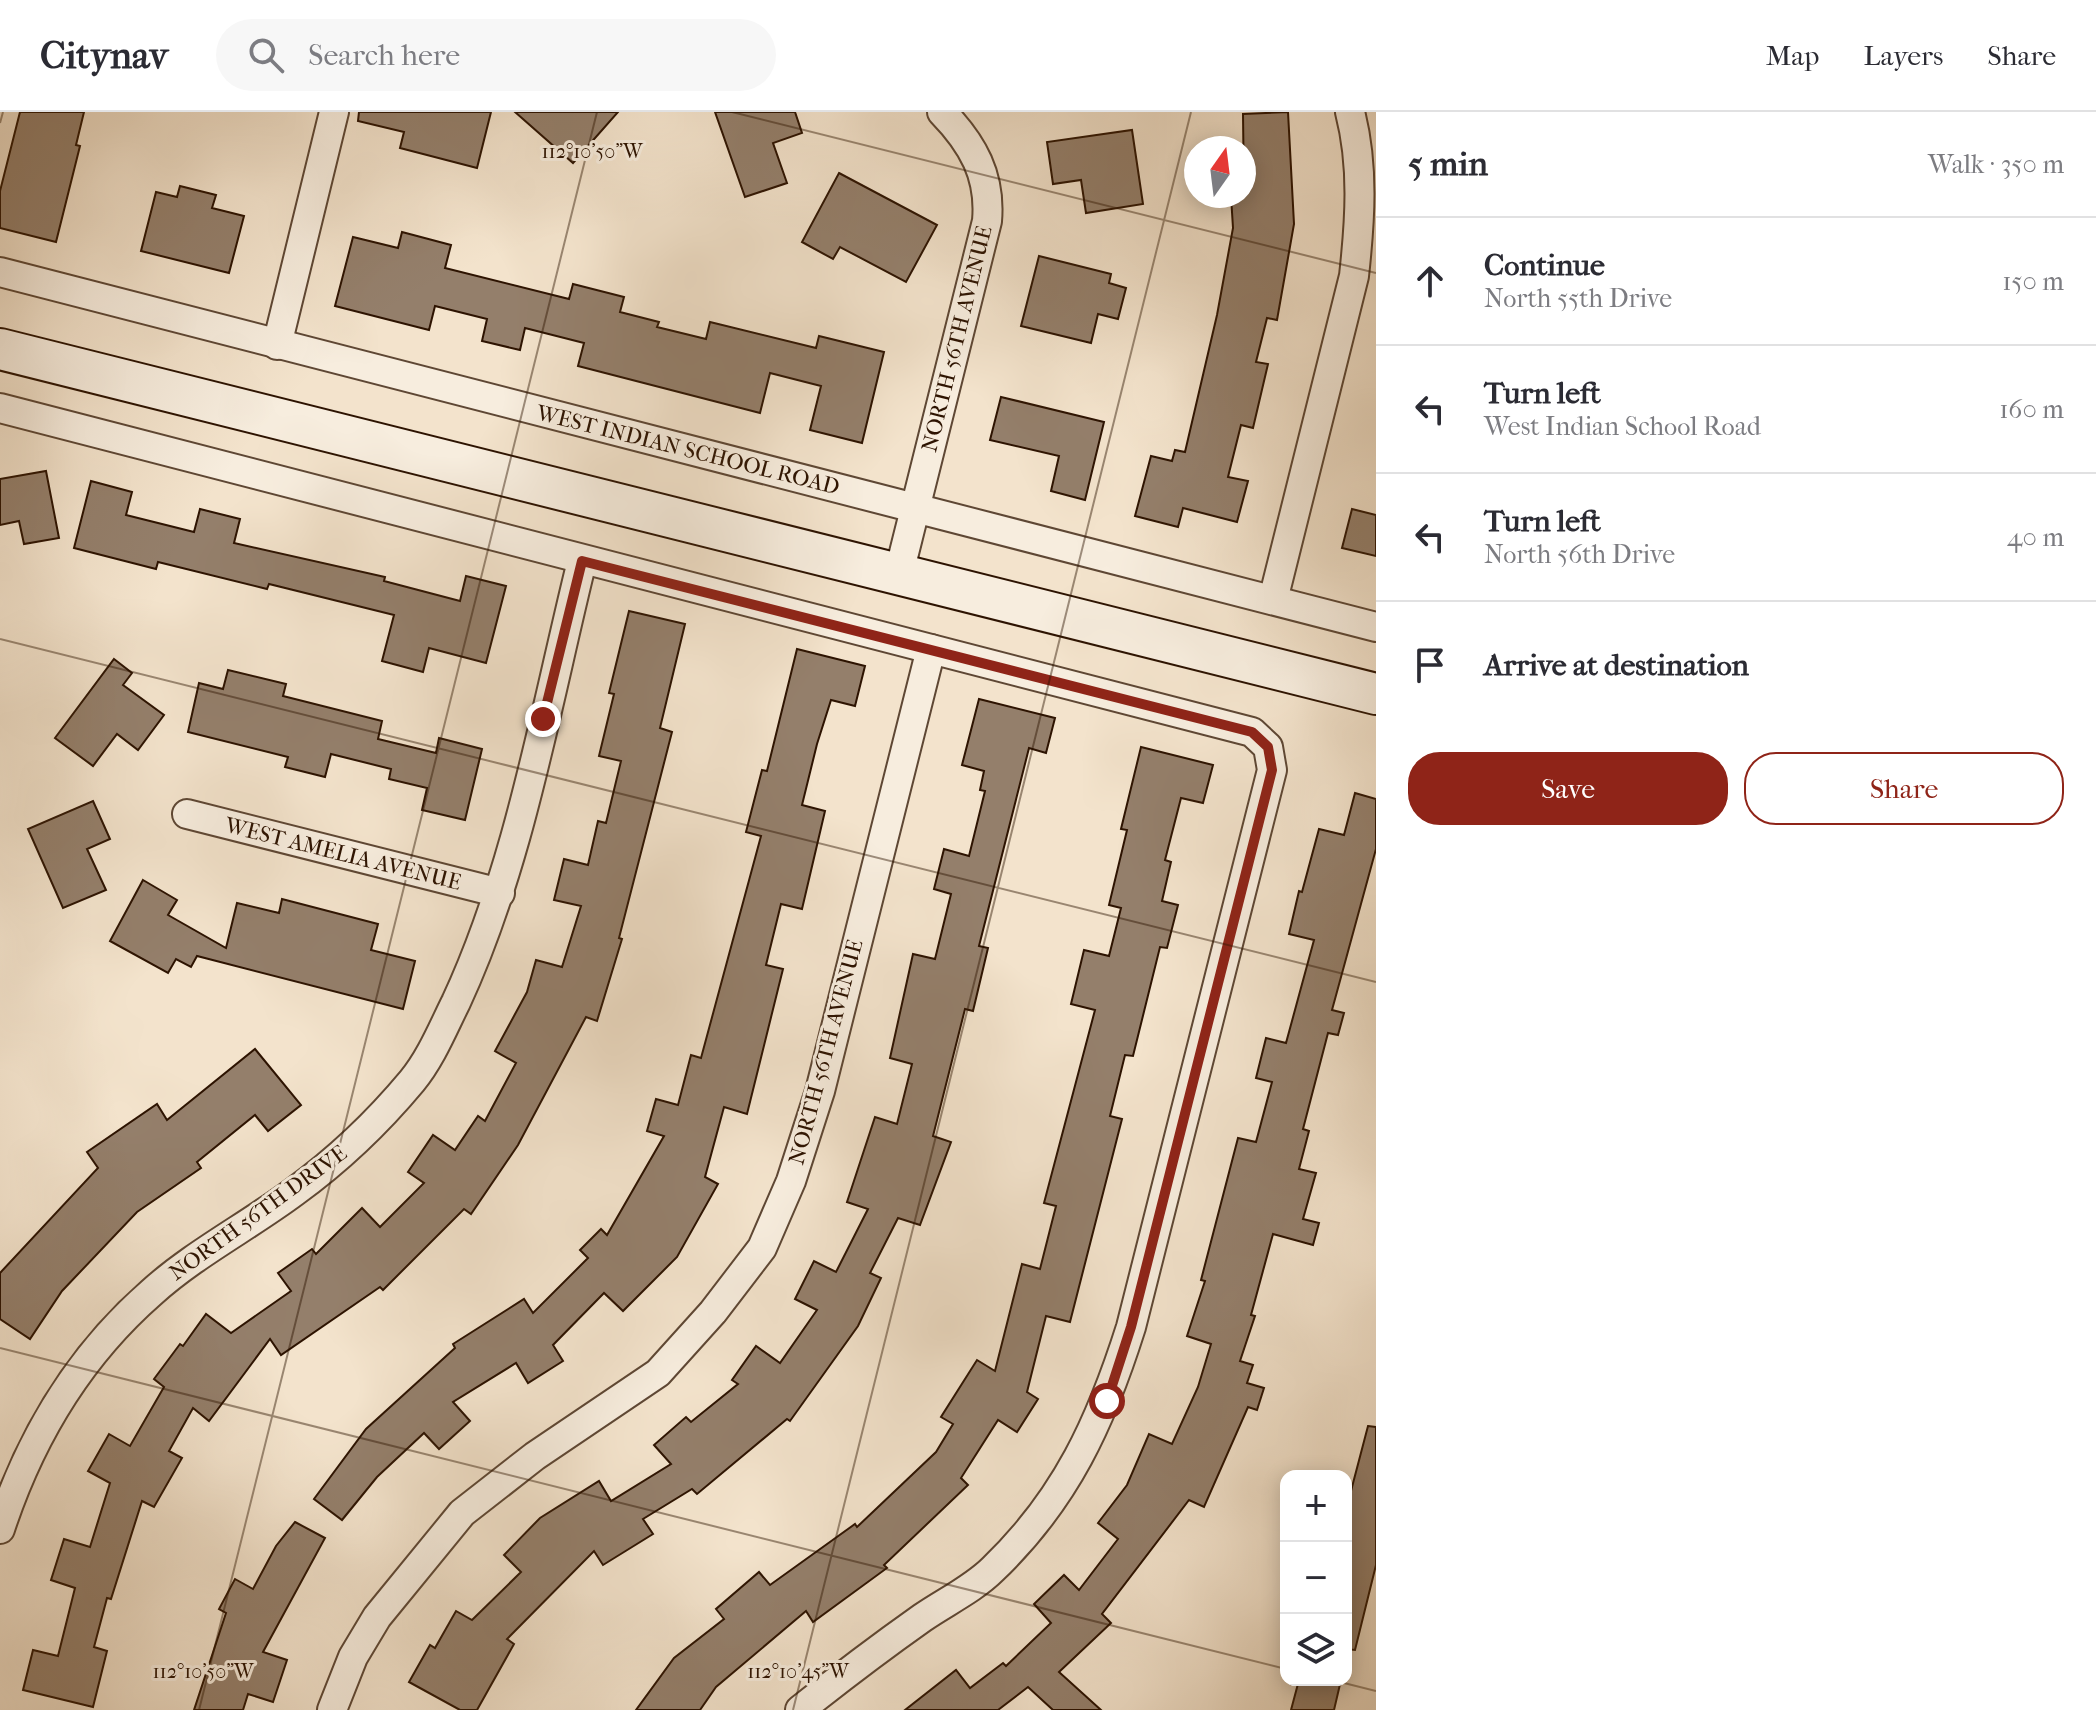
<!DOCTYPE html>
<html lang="en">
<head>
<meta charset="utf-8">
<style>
  :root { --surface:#fff; --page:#f7f7f7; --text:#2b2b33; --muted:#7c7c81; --line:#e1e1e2; --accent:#8f2418 }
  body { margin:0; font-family:"IM FELL French Canon",serif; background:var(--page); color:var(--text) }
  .controls { position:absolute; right:24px; bottom:24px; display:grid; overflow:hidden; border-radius:16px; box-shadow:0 4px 20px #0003 }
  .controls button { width:72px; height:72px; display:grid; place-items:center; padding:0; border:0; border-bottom:2px solid var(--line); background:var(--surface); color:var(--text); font:40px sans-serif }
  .compass { position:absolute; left:1184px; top:24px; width:72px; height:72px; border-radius:50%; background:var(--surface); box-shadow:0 4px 20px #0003; rotate:14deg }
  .stop { position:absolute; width:24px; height:24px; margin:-18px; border:6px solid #8f2418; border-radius:50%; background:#fff }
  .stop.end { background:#8f2418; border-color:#fff; box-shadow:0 2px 8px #0008 }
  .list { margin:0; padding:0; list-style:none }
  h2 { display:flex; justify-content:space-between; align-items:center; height:104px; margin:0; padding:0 32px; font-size:34px }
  h2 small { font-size:26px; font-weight:400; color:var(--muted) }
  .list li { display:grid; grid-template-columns:52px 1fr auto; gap:24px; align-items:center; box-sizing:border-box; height:128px; padding:0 32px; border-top:2px solid var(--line) }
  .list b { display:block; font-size:30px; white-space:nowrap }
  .list p { margin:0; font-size:26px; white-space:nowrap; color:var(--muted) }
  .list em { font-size:26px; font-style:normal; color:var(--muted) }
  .actions { display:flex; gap:16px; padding:24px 32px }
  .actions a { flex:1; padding:18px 0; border:2px solid var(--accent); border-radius:32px; text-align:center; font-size:28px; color:var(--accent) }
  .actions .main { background:var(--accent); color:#fff }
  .icon { flex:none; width:44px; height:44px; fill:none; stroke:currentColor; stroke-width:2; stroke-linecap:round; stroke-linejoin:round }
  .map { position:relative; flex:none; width:1376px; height:1598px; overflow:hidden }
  header { display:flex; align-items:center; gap:48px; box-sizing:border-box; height:112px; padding:0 40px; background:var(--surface); border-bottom:2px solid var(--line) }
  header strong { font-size:38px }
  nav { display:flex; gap:44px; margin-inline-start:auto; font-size:28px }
  .search { width:560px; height:72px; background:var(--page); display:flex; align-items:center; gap:20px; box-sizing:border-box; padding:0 28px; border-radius:44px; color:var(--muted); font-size:30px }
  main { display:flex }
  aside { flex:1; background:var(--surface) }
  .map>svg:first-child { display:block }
  .building { fill:#947f6b; stroke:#2d1301; stroke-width:2 }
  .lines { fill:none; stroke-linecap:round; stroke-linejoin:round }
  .minor-casing { stroke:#5e4734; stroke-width:32 }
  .secondary-casing { stroke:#2d1301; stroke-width:44 }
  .minor { stroke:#f7edde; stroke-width:28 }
  .secondary { stroke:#f7edde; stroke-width:40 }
  .route { stroke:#8f2418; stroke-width:10 }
  .ticks { fill:none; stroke:#2d1301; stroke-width:2; stroke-opacity:0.45 }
  .labels { text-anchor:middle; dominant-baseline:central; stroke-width:6; stroke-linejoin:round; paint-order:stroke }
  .street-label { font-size:22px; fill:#2d1301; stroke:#f7edde }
  .ticks-label { font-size:20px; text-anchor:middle; fill:#2d1301; stroke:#f7edde; stroke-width:6; stroke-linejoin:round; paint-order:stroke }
</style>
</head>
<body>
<header>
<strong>Citynav</strong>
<div class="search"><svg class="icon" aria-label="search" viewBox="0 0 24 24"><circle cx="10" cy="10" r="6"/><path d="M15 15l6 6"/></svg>Search here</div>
<nav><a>Map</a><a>Layers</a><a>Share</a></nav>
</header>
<main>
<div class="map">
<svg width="1376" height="1598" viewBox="0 0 1376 1598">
  <rect width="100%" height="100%" fill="#f3e3cc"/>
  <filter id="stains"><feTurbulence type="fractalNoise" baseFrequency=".0025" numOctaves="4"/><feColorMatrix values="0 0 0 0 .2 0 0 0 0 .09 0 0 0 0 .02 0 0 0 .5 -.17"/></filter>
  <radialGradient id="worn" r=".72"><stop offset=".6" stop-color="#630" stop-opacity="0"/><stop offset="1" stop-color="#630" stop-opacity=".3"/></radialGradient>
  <!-- building -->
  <g class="building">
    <path d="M20 0H84L76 33 80 34 56 130 0 116V79Z"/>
    <path d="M359 0H491L477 56 400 36 404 20 358 9Z"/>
    <path d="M515 0H618L573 51Z"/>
    <path d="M715 0H795L802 21 773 31 787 71 745 85Z"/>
    <path d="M1288 0 1294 112 1277 208 1267 206 1256 250 1268 252 1253 316 1241 313 1228 365 1248 369 1237 410 1183 396 1178 415 1135 404 1151 344 1172 349 1175 338 1185 340 1217 203 1233 116 1231 84H1244L1243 2Z"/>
    <path d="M1132 18 1143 92 1086 101 1081 68 1053 72 1047 30Z"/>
    <path d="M839 61 937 113 906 170 840 135 833 147 802 130Z"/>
    <path d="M180 74 216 83 212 96 244 104 229 161 141 139 156 80 177 85Z"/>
    <path d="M402 120 451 133 445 156 569 187 573 172 624 185 620 200 659 210 657 215 706 227 710 210 816 236 819 224 884 240 862 331 810 318 821 274 770 261 760 301 578 254 584 231 525 216 520 238 482 229 487 207 435 194 429 218 335 194 353 125 398 136Z"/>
    <path d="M1039 144 1111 162 1109 171 1126 176 1118 207 1098 202 1091 231 1021 214Z"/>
    <path d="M1001 285 1104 310 1085 388 1051 379 1059 344 990 328Z"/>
    <path d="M46 359 59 426 24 432 19 409 0 413V367Z"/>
    <path d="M91 369 132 380 126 403 194 420 200 397 240 407 234 431 385 465 384 469 460 489 466 464 506 474 486 551 429 536 423 560 382 549 394 503 269 472 267 477 158 450 156 457 74 436Z"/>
    <path d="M1352 397 1376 403V444L1342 436Z"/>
    <path d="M629 499 685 512 660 616 672 620 619 826 622 827 597 909 586 905 518 1033 471 1102 464 1097 383 1178 380 1175 281 1243 270 1227 209 1309 193 1296 169 1339 182 1346 154 1395 142 1389 111 1487 107 1486 94 1535 107 1539 93 1595 23 1578 33 1538 58 1544 75 1476 51 1468 64 1427 90 1435 110 1371 88 1359 109 1322 130 1334 164 1275 154 1267 180 1232 183 1234 206 1202 231 1221 291 1179 278 1161 312 1137 316 1142 362 1096 380 1115 424 1071 408 1060 433 1023 455 1038 478 1004 485 1009 516 951 495 939 527 880 536 848 562 855 581 794 554 788 564 747 588 753 598 709 606 711 621 649 599 644 614 582 609 581Z"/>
    <path d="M797 537 865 554 855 594 831 588 817 632 802 693 825 699 802 797 781 792 766 853 783 857 747 1002 724 995 705 1065 718 1072 677 1145 623 1199 604 1181 553 1233 563 1249 528 1271 516 1251 453 1290 470 1309 439 1337 424 1321 377 1365 342 1408 314 1387 366 1317 455 1236 453 1232 524 1187 533 1201 588 1146 580 1138 601 1117 607 1123 664 1024 647 1019 656 987 678 993 691 943 701 946 761 724 746 720 762 658 767 659Z"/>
    <path d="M114 547 132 561 123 573 164 603 138 638 117 622 93 654 55 626Z"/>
    <path d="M228 558 286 572 283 584 382 609 378 627 436 641 439 626 482 637 465 708 422 698 427 676 389 667 391 657 331 642 325 665 285 655 288 645 188 620 199 571 223 577Z"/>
    <path d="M979 587 1055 606 1046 641 1029 636 979 834 988 836 973 899 965 897 933 1024 951 1030 920 1113 898 1106 870 1161 881 1166 858 1214 790 1309 787 1307 697 1382 692 1377 643 1407 653 1422 603 1453 594 1439 507 1527 514 1532 477 1598H460L409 1570 430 1533 435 1536 456 1499 472 1508 521 1460 504 1443 540 1406 599 1369 611 1389 671 1352 654 1333 686 1305 691 1310 738 1272 732 1268 756 1234 780 1251 817 1198 795 1187 814 1149 836 1160 868 1097 847 1090 875 1005 897 1012 912 952 890 946 913 842 935 847 951 782 934 777 944 737 969 744 985 679 980 678 984 659 962 653Z"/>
    <path d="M1141 635 1213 653 1203 691 1181 686 1165 748 1171 750 1162 789 1178 793 1167 836 1160 835 1133 944 1125 943 1110 1004 1122 1007 1070 1210 1046 1204 1027 1280 1038 1287 1017 1320 998 1308 961 1366 968 1373 884 1453 887 1456 813 1510 806 1499 716 1575 700 1598H636L674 1546 724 1507 716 1497 759 1460 770 1473 855 1412 857 1415 936 1340 953 1312 941 1305 977 1248 995 1259 1022 1152 1040 1157 1056 1094 1044 1091 1095 898 1071 892 1084 838 1109 844 1121 796 1109 793 1127 718 1121 717Z"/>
    <path d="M1355 681 1376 687V737L1332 898 1344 901 1338 923 1328 921 1303 1017 1309 1019 1299 1057 1316 1061 1303 1107 1319 1111 1313 1133 1273 1122 1251 1203 1255 1204 1240 1249 1253 1253 1247 1271 1264 1276 1257 1298 1248 1295 1204 1395 1189 1388 1102 1502 1111 1511 1059 1560 1101 1598H1053L1028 1575 998 1598H905L956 1558 970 1576 1003 1551 1006 1554 1051 1511 1034 1492 1064 1463 1079 1478 1118 1427 1098 1411 1127 1373 1149 1322 1172 1332 1198 1275 1211 1232 1187 1224 1205 1169 1201 1168 1238 1026 1256 1030 1272 970 1256 966 1266 926 1286 931 1314 828 1289 822 1299 779 1302 780 1319 717 1344 723Z"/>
    <path d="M93 689 110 727 87 737 106 778 63 796 28 717Z"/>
    <path d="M143 768 177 788 168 803 226 836 237 791 279 801 282 787 378 812 371 838 415 849 403 897 197 844 191 855 176 847 168 861 110 829Z"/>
    <path d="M255 937 301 993 268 1019 255 1003 197 1050 201 1056 137 1100 62 1179 30 1227 0 1207V1161L98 1056 87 1040 157 992 167 1008Z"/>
    <path d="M1368 1314 1376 1315V1453L1355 1538 1346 1537V1398Z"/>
    <path d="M295 1410 325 1426 263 1540 287 1548 273 1590 248 1582 243 1598H194L226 1501 219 1497 235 1467 253 1477 276 1434Z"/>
    <path d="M1299 1568H1341L1334 1598H1291Z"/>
  </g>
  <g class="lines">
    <!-- minor casing -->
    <g class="minor-casing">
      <g id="minor">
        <path d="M0 160 1376 515"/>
        <path d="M277 233 334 0"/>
        <path d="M0 296 1252 620 1268 635 1272 658 1131 1215C1101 1310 1066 1387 993 1457 973 1477 945 1490 922 1506 881 1535 840 1566 800 1598"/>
        <path d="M898 465 987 109C991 64 973 32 942 0"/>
        <path d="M1273 488 1354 164C1360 109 1364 54 1350 0"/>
        <path d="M187 702 500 781"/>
        <path d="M0 1417C30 1326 78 1245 151 1181 194 1142 247 1115 294 1080 338 1048 377 1011 412 969 431 946 443 916 456 890 519 755 546 594 582 449"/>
        <path d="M332 1598 353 1545 377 1505 462 1401 535 1344 658 1261 713 1200 762 1136 791 1069 820 979 931 537"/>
      </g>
    </g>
    <!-- secondary casing -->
    <g class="secondary-casing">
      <path id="secondary" d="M0 237 1376 582"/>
    </g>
    <!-- minor -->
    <use href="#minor" class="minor"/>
    <!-- secondary -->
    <use href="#secondary" class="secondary"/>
  </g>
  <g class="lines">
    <!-- route -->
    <path class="route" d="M543 607 582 449 1252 620 1268 635 1272 658 1131 1215 1107 1289"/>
  </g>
  <!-- ticks -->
  <path class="ticks" d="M732 0 1376 161M0 11 3 0M0 527 1376 870M0 1236 1286 1557M1332 1568 1376 1579M199 1598 597 0M793 1598 1191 0"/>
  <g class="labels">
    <!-- street labels -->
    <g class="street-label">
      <text transform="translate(957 227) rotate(-76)">NORTH 56TH AVENUE</text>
      <text transform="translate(688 338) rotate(14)">WEST INDIAN SCHOOL ROAD</text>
      <text transform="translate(343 742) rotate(14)">WEST AMELIA AVENUE</text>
      <text transform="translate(826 940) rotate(-75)">NORTH 56TH AVENUE</text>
      <text transform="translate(258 1101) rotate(-36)">NORTH 56TH DRIVE</text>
    </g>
  </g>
  <g class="ticks-label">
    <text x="592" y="46">112°10'50"W</text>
    <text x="203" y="1566">112°10'50"W</text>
    <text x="798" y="1566">112°10'45"W</text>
  </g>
  <rect width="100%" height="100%" filter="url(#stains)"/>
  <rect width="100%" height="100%" fill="url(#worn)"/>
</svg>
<div class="controls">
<button>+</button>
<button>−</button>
<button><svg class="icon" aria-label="layers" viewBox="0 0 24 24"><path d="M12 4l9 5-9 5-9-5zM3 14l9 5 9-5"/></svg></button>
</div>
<svg class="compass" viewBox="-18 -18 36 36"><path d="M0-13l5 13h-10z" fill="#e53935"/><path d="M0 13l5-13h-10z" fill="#7c7c81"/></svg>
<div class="stop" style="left:1107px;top:1289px"></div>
<div class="stop end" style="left:543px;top:607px"></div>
</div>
<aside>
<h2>5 min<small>Walk · 350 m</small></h2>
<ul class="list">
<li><svg class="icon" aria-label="ahead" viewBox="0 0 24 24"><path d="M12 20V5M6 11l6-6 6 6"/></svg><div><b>Continue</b><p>North 55th Drive</p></div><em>150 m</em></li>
<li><svg class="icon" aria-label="left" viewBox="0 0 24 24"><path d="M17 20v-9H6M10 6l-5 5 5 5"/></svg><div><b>Turn left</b><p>West Indian School Road</p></div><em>160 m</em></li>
<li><svg class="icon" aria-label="left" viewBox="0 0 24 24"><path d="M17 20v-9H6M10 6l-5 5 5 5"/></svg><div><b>Turn left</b><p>North 56th Drive</p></div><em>40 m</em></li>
<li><svg class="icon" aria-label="arrive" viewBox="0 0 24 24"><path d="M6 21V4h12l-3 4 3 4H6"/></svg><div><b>Arrive at destination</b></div></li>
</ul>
<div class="actions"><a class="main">Save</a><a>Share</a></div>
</aside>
</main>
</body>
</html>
